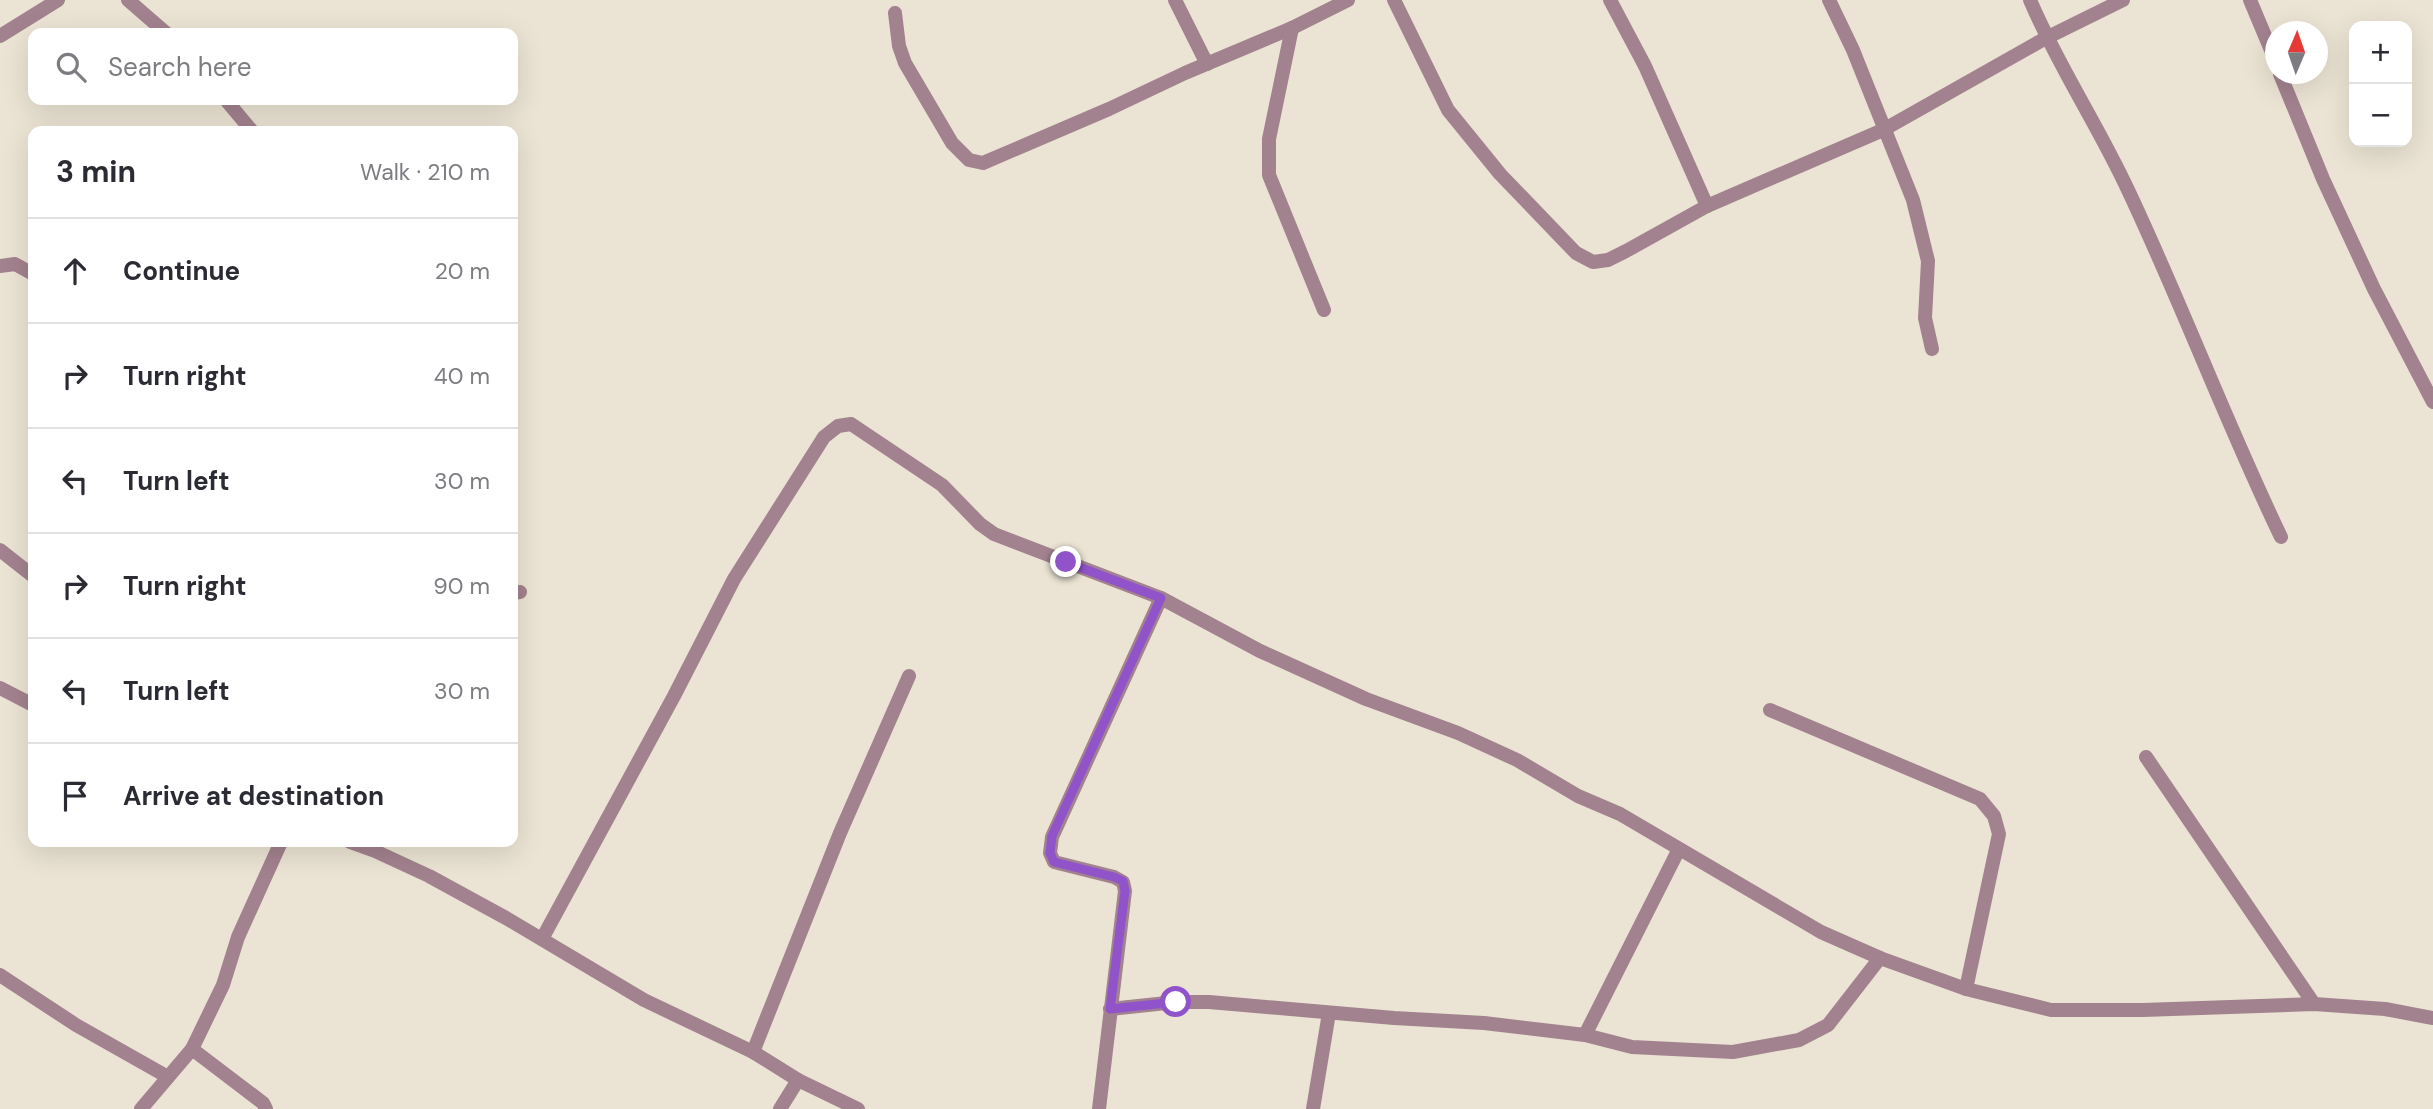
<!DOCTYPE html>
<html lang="en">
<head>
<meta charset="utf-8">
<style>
  :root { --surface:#fff; --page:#f2f2f3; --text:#2b2b33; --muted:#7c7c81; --line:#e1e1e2 }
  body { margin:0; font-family:"DM Sans",sans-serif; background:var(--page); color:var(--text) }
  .controls { position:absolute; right:21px; top:21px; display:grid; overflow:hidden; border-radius:14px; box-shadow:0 7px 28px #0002 }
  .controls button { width:63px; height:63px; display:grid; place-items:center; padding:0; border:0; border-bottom:2px solid var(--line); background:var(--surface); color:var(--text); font:35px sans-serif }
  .compass { position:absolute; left:2265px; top:21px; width:63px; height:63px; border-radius:50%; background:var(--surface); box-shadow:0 7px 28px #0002; rotate:2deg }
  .stop { position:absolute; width:21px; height:21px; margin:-16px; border:5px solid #9053ca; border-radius:50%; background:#fff }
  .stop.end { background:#9053ca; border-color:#fff; box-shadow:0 2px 7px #0008 }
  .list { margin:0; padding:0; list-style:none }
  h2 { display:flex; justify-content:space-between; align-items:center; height:91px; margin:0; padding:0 28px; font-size:30px }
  h2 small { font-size:23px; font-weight:400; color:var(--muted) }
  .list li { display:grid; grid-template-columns:46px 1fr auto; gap:21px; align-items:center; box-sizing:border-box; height:105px; padding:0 28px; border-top:2px solid var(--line) }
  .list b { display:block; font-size:26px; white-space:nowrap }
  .list em { font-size:23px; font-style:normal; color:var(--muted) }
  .icon { flex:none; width:38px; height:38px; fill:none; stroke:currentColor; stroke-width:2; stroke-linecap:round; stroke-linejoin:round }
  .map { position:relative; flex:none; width:2433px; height:1109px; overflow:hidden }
  .search { position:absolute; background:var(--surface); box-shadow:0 7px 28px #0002; left:28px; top:28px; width:490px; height:77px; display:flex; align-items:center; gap:18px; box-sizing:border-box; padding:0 24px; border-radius:14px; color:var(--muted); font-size:26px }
  .panel { position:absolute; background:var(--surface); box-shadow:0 7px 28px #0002; left:28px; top:126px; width:490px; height:721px; border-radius:14px }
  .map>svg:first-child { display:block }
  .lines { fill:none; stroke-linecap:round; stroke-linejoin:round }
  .street { stroke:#a2828e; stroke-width:14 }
  .route { stroke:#9053ca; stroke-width:9 }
</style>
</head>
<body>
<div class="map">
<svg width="2433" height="1109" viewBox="0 0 2433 1109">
  <rect width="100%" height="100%" fill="#ebe4d4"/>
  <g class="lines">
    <!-- street -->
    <g class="street">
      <path d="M128 0 166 33"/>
      <path d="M1175 0 1207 64"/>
      <path d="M1394 0 1448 110 1500 174 1576 253 1593 262 1608 260 1626 251 1707 206 1883 130 2046 38 2123 0"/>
      <path d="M1610 0 1645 66 1707 206"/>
      <path d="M1829 0 1853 50 1913 200 1928 261 1925 318 1932 349"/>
      <path d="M2030 0C2058 66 2098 125 2128 190 2182 304 2226 423 2281 537"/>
      <path d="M2250 0 2276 62"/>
      <path d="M895 13 899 46 905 63 952 143 969 160 983 163 1109 109 1185 73 1292 28 1348 0"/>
      <path d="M1292 28 1269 139V175L1324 310"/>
      <path d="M0 36 58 0"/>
      <path d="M2280 74 2323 179 2374 289 2433 402"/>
      <path d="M226 100 252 131"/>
      <path d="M0 266 15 264 33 274"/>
      <path d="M0 550 33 576"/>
      <path d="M513 593 520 592"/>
      <path d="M0 688 33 705"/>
      <path d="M1770 710 1980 799 1994 816 1999 834 1966 989"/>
      <path d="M2146 757 2314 1004"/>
      <path d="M350 842 375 851 429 876 506 918 644 1000 753 1052 798 1080 858 1109"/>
      <path d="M542 939 674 696 734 579 824 437 838 426 851 424 942 485 980 524 994 534 1161 598 1260 651 1366 699 1458 733 1517 760 1578 796 1620 814 1821 932 1880 958 1966 989 2051 1010H2143L2314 1004 2385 1009 2433 1018"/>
      <path d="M0 975 76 1025 168 1077"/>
      <path d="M1110 1009 1176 1002H1209L1394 1018 1484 1023 1585 1035 1632 1047 1733 1052 1799 1040 1828 1025 1880 958"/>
      <path d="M1585 1035 1679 849"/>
      <path d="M192 1049 263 1103 266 1109"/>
      <path d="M753 1052 840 833 909 676"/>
      <path d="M141 1109 192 1049 223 985 238 937 281 842"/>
      <path d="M780 1109 798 1080"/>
      <path d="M1099 1109 1125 891 1123 882 1114 877 1054 862 1050 853 1052 837 1161 598"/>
      <path d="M1313 1109 1329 1013"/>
    </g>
  </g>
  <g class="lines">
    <!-- route -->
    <path class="route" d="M1066 562 1161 598 1052 836 1050 853 1054 862 1114 877 1123 881 1125 891 1110 1009 1176 1002"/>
  </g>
</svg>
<div class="controls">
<button>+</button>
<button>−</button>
</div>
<svg class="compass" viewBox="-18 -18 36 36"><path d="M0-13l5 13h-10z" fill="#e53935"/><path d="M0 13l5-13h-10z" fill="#7c7c81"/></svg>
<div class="stop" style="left:1176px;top:1002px"></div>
<div class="stop end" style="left:1066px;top:562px"></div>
<div class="search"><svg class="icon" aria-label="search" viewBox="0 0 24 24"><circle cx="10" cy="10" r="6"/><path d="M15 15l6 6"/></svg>Search here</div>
<section class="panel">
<h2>3 min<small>Walk · 210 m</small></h2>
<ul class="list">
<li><svg class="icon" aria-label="ahead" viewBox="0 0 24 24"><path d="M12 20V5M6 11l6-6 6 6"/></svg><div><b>Continue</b></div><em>20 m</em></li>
<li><svg class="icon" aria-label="right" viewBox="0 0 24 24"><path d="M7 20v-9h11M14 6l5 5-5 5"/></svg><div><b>Turn right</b></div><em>40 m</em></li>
<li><svg class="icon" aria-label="left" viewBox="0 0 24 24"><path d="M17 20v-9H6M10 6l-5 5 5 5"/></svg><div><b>Turn left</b></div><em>30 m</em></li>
<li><svg class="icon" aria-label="right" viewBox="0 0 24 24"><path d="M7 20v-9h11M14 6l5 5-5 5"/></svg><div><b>Turn right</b></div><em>90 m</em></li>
<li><svg class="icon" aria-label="left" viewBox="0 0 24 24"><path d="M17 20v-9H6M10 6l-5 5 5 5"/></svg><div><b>Turn left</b></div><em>30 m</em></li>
<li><svg class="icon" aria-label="arrive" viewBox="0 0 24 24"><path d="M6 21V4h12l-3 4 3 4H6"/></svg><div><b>Arrive at destination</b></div></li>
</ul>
</section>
</div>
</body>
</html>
